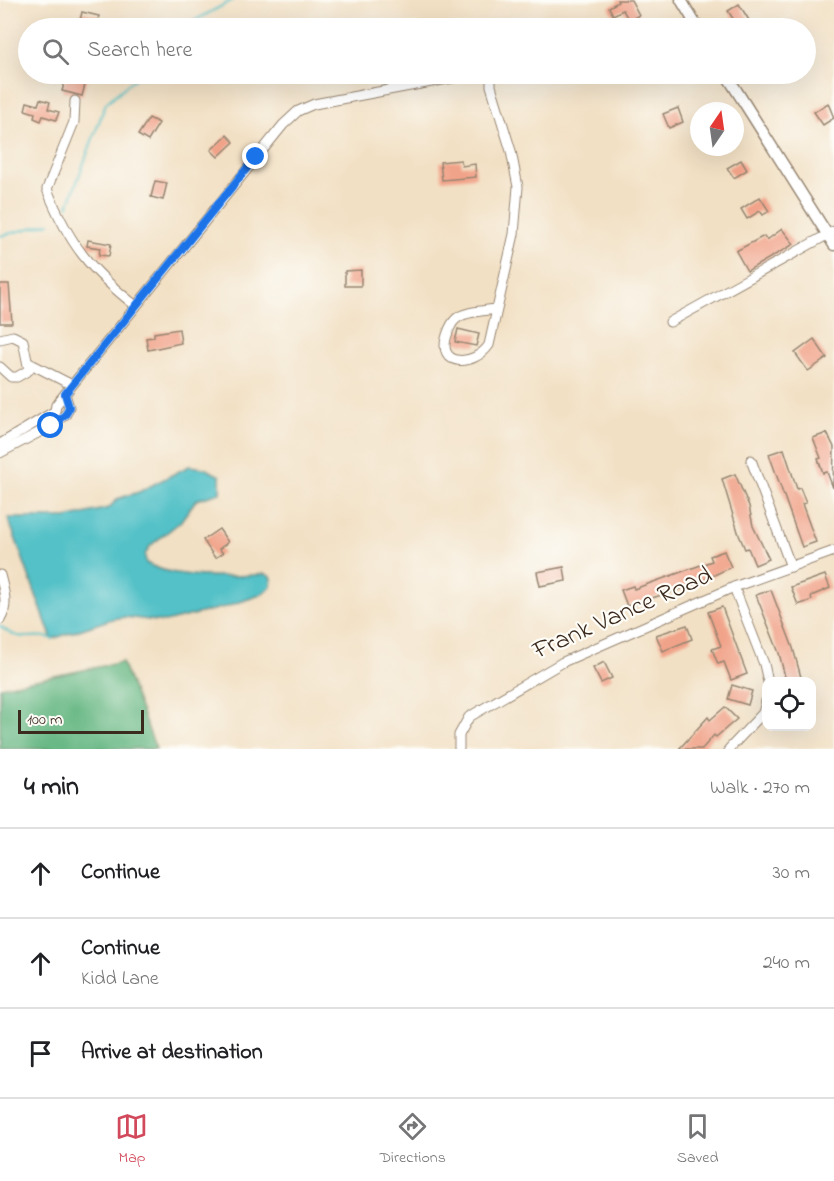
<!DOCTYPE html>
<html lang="en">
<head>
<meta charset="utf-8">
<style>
  :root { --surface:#fff; --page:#f2f2f2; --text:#202124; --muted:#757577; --line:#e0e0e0; --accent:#d1495b }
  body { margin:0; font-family:"Indie Flower",sans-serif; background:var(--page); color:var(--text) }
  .controls { position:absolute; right:18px; bottom:18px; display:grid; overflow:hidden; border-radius:12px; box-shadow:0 6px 24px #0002 }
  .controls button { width:54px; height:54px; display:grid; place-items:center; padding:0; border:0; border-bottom:2px solid var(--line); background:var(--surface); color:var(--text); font:30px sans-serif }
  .compass { position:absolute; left:690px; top:102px; width:54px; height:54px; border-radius:50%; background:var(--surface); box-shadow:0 6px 24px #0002; rotate:13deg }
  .scale { position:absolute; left:18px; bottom:15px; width:126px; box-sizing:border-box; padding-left:6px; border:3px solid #3b2a1e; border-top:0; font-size:16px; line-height:21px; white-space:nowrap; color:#3b2a1e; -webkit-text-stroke:4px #fdfcf7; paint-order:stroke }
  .stop { position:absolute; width:18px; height:18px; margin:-14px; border:4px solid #1a73e8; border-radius:50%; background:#fff }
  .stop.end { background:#1a73e8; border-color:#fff; box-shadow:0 2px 6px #0008 }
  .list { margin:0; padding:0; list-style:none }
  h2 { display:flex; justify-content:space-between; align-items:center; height:78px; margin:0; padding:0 24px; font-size:26px }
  h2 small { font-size:20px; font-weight:400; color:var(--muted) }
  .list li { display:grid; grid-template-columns:39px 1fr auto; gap:18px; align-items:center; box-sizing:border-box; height:90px; padding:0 24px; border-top:2px solid var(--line) }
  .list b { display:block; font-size:22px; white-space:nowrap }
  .list p { margin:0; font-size:20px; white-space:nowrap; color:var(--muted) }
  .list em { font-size:20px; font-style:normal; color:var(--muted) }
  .icon { flex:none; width:33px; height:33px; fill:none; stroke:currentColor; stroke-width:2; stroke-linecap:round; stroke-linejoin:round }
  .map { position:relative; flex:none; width:834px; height:749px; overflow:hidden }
  .search { position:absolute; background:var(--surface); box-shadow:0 6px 24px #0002; left:18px; right:18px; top:18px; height:66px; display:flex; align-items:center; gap:15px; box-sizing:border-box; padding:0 21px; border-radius:33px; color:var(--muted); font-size:22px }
  .sheet { height:348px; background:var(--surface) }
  nav { display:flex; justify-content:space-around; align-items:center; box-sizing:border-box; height:84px; border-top:2px solid var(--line); background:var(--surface); font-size:16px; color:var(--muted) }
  nav a { display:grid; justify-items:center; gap:3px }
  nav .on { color:var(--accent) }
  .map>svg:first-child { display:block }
  .forest { fill:#68b884; stroke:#527151; stroke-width:1.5 }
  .water { fill:#52c1c7; stroke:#467672; stroke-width:1.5 }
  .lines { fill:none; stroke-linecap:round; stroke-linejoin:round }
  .stream { stroke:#52c1c7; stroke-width:2 }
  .building { fill:#f1a389 }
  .minor-casing { stroke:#968571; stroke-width:11 }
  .major-casing { stroke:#968571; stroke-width:13 }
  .minor { stroke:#fff; stroke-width:9 }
  .major { stroke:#fff; stroke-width:10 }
  .route { stroke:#1a73e8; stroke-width:8 }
  .labels { text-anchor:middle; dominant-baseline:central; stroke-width:4.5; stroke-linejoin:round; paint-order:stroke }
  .street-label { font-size:26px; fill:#3b2a1e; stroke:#fdfcf7 }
</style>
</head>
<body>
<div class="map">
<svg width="834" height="749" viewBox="0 0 834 749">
  <rect width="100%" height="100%" fill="#fdfcf7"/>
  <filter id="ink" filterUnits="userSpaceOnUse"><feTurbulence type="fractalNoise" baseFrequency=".0167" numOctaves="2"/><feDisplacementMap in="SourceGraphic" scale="12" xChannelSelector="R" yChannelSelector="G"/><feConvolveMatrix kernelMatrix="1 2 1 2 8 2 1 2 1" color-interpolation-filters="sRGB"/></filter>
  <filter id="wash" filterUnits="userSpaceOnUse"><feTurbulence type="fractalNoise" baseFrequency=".008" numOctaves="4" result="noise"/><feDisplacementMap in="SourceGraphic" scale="24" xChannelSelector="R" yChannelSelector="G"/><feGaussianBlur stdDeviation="1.35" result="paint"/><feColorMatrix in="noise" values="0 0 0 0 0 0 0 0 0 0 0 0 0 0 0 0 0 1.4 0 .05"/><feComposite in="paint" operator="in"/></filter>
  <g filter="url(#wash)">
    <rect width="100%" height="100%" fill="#f2e0c4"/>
    <!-- forest -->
    <path class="forest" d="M122 662 156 749H0V687Z"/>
    <!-- water -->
    <path class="water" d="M189 466 204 468 220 476V493L196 500 180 522 150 546 145 555 146 563C176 580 233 577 266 574L272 578 271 587 260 595 225 607 165 622 125 617 112 619 52 639 8 518H66L109 508 117 499 139 492Z"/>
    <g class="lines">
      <!-- stream -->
      <g class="stream">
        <path d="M185 28 190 23 233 0"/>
        <path d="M68 206 106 103 140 74"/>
        <path d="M0 236 50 223"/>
        <path d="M0 626C23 646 35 631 53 639"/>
      </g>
    </g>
    <g id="blocks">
      <!-- building -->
      <g class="building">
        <path d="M617 0H631L639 15 629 21 623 10 613 15 609 7 618 2Z"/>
        <path d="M739 4 752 25 747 28H739L728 11Z"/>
        <path d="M82 12 99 16 96 28 79 25Z"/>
        <path d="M67 74H88L82 96 62 91Z"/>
        <path d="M40 99 50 102 48 109 59 112 56 120 43 116 41 121 34 118 35 113 25 110 27 102 38 105Z"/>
        <path d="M828 103 834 118 823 125 814 112Z"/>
        <path d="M678 108 683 122 669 128 663 114Z"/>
        <path d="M149 118 159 123 148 141 138 135Z"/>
        <path d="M227 135 234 142 218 157 211 150Z"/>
        <path d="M461 160 462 166 475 164 476 177 442 180 440 162Z"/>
        <path d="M741 160 747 170 734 178 727 168Z"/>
        <path d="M155 181 167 183 163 200 151 197Z"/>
        <path d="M760 197 769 211 763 215 760 211 747 219 741 209Z"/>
        <path d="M782 229 794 244 747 271 736 251 764 236 767 240Z"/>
        <path d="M88 240 111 244 109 256 99 255 100 248 87 246Z"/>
        <path d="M361 270V286H345V271Z"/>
        <path d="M0 284H9L12 323H0Z"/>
        <path d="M179 329 181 343 148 350 146 338 154 337V333Z"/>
        <path d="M458 329 479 334 476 346 455 342Z"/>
        <path d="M814 339 827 358 808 371 795 353Z"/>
        <path d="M827 433 834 447 833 488 827 472 823 473 818 459 821 458 813 438Z"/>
        <path d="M784 449 797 489 800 488 806 503 802 504 816 542 802 547 769 454Z"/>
        <path d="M735 474 749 506 753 526 769 559 755 565 748 548 745 549 739 535 722 479Z"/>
        <path d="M219 529 228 542 219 549 223 553 215 558 203 540Z"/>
        <path d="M724 551 731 567 696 584 627 606 621 590 633 586 634 589 712 561 710 556Z"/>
        <path d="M564 567 566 581 540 586 537 572Z"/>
        <path d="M825 575 830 588 811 596 812 600 798 605 791 587Z"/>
        <path d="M771 590 793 648 802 681H786L779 653 756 595Z"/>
        <path d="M722 607 747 674 731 680 724 662 718 664 712 649 721 646 708 612Z"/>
        <path d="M687 625 692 639 663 651 656 635Z"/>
        <path d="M604 662 612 678 601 683 593 668Z"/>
        <path d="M732 685 752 691 748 705 728 699Z"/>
        <path d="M725 707 737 719 716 737 714 735 702 749H679L708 717 710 720Z"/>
      </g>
    </g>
  </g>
  <g filter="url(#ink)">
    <use href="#blocks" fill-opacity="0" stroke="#968571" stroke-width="1.5"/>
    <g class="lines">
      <!-- minor casing -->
      <g class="minor-casing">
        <g id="minor">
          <path d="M682 28 694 22"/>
          <path d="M491 74V86L511 151 518 187 514 234 489 345C474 367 436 367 447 335 449 329 451 323 456 319 464 311 485 311 496 309"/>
          <path d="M75 101 74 122 47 189C69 244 90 270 136 306"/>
          <path d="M670 322 834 231"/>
          <path d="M0 339 13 336 23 341 29 370 17 377H11L0 367"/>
          <path d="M29 363 72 385"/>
          <path d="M0 444 55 411 56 405 283 125 298 111 314 104 474 74"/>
          <path d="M0 453 51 426 66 414 69 407 65 394"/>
          <path d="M751 460 791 567"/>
          <path d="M0 575C4 591 9 605 0 620"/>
          <path d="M734 587 764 664 768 682"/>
          <path d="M459 749V735L469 717 563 662 734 587 834 551"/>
          <path d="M729 749 763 713 766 701"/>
        </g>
      </g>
      <!-- major casing -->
      <g class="major-casing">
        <g id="major">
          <path d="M681 0 698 28"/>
          <path d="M726 74 834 245"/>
        </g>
      </g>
      <!-- minor -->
      <use href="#minor" class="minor"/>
      <!-- major -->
      <use href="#major" class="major"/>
    </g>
  </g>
  <g class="lines" filter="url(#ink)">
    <!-- route -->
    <path class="route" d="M51 426 66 414 69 407 65 394 256 157"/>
  </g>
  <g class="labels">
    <!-- street labels -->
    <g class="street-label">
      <text transform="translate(623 614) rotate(-24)">Frank Vance Road</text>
    </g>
  </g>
</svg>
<div class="controls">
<button><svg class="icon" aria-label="locate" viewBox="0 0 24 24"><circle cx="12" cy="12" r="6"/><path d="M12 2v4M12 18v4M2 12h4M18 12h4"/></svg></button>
</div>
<svg class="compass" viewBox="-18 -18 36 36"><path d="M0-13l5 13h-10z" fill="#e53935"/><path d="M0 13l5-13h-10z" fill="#757577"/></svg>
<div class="scale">100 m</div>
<div class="stop" style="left:51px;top:426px"></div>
<div class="stop end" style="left:256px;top:157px"></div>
<div class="search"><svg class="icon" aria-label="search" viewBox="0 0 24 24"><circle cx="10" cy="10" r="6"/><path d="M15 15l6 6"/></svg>Search here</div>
</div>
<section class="sheet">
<h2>4 min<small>Walk · 270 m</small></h2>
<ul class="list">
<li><svg class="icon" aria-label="ahead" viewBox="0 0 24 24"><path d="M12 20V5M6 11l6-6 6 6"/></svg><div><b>Continue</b></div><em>30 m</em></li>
<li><svg class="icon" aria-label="ahead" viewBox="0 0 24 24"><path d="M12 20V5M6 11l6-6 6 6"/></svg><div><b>Continue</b><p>Kidd Lane</p></div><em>240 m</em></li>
<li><svg class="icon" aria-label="arrive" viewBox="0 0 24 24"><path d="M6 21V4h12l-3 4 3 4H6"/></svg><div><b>Arrive at destination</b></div></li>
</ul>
</section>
<nav>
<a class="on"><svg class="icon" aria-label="map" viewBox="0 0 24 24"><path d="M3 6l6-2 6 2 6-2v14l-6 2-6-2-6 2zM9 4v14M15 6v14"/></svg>Map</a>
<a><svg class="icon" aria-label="directions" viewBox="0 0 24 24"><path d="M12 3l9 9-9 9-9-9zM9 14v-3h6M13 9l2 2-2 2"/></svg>Directions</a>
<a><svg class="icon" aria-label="saved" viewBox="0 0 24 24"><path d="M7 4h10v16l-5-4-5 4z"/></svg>Saved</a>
</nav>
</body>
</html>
